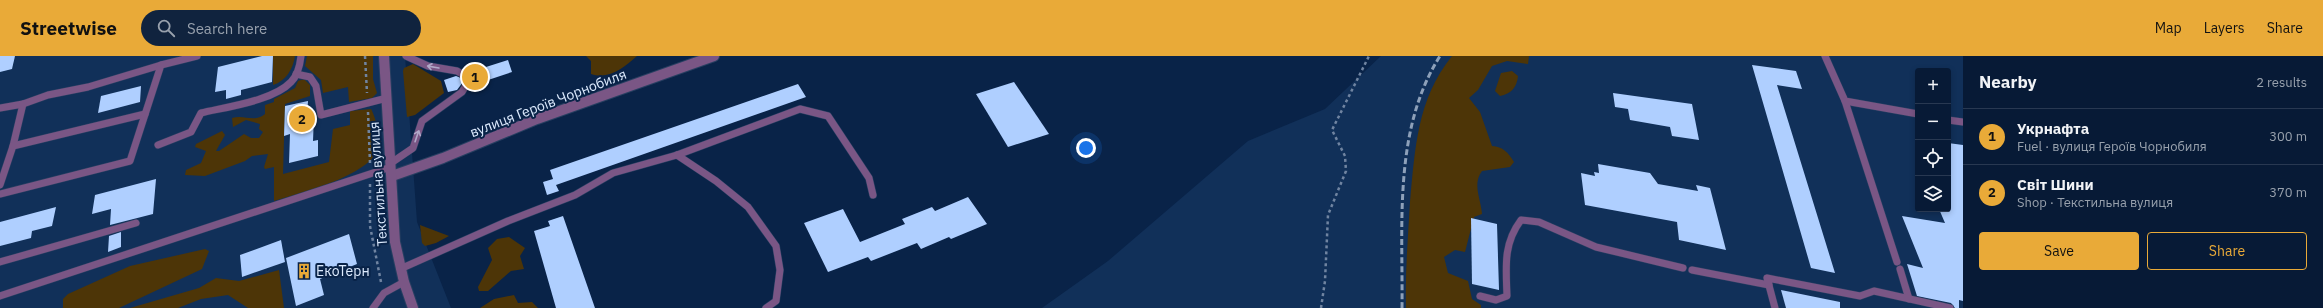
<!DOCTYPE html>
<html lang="en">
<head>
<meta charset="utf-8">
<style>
  :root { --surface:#071a36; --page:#10233e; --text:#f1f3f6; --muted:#98a1ad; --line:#283851; --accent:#e9aa38 }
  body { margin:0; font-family:"IBM Plex Sans",sans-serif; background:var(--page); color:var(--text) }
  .controls { position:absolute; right:12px; top:12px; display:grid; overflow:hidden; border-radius:4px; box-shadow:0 2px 6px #0003 }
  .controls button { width:36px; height:36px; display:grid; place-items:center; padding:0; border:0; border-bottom:1px solid var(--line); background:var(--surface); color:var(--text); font:20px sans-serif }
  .you { position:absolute; left:1086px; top:92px; width:14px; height:14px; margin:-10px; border:3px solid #fff; border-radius:50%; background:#1a73e8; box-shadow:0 0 0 6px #1a73e833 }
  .badge { display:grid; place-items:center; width:26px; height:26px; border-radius:50%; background:var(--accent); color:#111; font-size:13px; font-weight:700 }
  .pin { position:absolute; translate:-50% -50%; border:2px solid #fff; box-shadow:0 1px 4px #0006 }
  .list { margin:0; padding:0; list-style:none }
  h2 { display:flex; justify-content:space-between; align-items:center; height:52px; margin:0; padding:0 16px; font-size:17px }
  h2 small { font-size:13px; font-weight:400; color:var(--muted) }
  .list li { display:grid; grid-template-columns:26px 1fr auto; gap:12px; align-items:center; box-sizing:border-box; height:56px; padding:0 16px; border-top:1px solid var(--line) }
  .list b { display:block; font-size:15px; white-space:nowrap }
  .list p { margin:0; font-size:13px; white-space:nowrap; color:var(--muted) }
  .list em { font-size:13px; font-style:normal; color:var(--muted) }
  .actions { display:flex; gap:8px; padding:12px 16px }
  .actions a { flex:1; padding:9px 0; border:1px solid var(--accent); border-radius:4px; text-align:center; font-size:14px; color:var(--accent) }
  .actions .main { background:var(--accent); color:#111 }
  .icon { flex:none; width:22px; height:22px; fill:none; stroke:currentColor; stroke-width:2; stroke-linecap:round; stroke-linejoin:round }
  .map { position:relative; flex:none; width:1963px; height:252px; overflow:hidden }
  header { display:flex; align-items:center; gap:24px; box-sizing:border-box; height:56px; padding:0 20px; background:var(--accent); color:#111 }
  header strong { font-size:19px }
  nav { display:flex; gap:22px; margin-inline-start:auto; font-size:14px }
  .search { width:280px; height:36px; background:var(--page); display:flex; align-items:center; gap:10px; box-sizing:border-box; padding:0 14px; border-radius:22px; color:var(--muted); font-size:15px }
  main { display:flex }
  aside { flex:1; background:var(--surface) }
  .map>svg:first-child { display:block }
  .built { fill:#113059; fill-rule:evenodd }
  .green { fill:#4d3507 }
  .building { fill:#afcfff }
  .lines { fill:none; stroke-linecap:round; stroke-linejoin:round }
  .service-casing { stroke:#273f61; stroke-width:8 }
  .minor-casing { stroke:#273f61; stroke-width:12 }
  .tertiary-casing { stroke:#273f61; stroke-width:12 }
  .path { stroke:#7084a1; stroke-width:2.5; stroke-dasharray:3 3; stroke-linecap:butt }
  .service { stroke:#7a5685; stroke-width:7 }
  .minor { stroke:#7a5685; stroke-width:10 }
  .tertiary { stroke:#7a5685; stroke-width:10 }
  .rail { stroke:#8da0b9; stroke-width:3; stroke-dasharray:6 3; stroke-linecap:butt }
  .oneway { stroke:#b0a8c8 }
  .labels { text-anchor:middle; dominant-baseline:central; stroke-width:4; stroke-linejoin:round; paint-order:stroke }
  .street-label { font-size:14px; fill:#ddebfe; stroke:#092348 }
  .poi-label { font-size:14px; fill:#ddebfe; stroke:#092348; text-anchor:start }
</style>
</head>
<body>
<header>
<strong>Streetwise</strong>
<div class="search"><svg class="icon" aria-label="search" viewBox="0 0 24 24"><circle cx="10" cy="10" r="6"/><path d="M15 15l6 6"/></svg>Search here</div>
<nav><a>Map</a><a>Layers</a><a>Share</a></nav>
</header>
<main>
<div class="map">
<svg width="1963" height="252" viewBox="0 0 1963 252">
  <rect width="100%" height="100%" fill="#092348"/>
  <!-- built -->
  <g class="built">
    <path d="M0 0H405L417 166 451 252H0Z"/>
    <path d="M1381 0H1963V252H1042L1108 205 1248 85 1325 53ZM1918 15H1948V153H1918Z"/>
  </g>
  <!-- green -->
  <g class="green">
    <path d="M273 0H295C293 13 286 25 273 29Z"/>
    <path d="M307 0H373V23L377 37 372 42 349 46 348 31 323 37 321 24 305 10Z"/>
    <path d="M586 0H637C624 11 610 24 591 18V5Z"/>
    <path d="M1452 0H1529L1528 8 1507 5 1492 10 1478 34 1469 42 1480 56 1492 90C1503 91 1508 96 1514 106L1510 111 1482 115C1472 128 1481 143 1482 158L1474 161 1465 196 1455 194 1444 201 1448 217 1468 225 1472 243 1481 249V252H1406C1405 216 1408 181 1410 146 1415 93 1417 43 1452 0Z"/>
    <path d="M413 8 441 25 444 37 415 59 407 61 403 15 404 12Z"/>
    <path d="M1512 15 1518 20C1517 31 1511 38 1500 40L1495 35 1501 17Z"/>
    <path d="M304 23 310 29V40L285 48 283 118 329 106 333 73 350 69V55L371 53C374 58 382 83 381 87 375 119 301 137 274 145V111L265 113 264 111 268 98 252 100 245 105 205 120 185 119 186 114 201 107 206 95 195 91 196 88 222 75 225 79 216 95H219L244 78 251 82H259L263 76 259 73 260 68 246 64 233 71 232 62C244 58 254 67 265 58V49L274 46V43L295 32 298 25Z"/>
    <path d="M420 169 449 180 436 187 425 190 422 187Z"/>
    <path d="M509 181 525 192 520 200 524 213 511 215 488 235H479L478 231 492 204 488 192 497 183Z"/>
    <path d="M205 193 209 195 202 213 119 252H63V243L68 238 130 210Z"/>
    <path d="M279 214 284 252H248L228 239 201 243 178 252H130L199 232 216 222 239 225Z"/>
    <path d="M514 239 518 247 532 246 538 252H480L494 243Z"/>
  </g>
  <!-- building -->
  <g class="building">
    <path d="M0 0H15L12 13 0 16Z"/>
    <path d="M262 0H273L272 26 241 34V39L226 43V34L215 36 218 11Z"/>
    <path d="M508 4 512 16 470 30 467 27 463 26 457 34 448 36 444 24 456 20 464 23 467 17Z"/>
    <path d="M1752 9 1796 15 1802 33 1777 29 1835 217 1811 212Z"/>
    <path d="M1014 26 1049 78 1008 91 976 38Z"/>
    <path d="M798 28 806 41 556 129 559 135 547 139 543 126 553 123 550 114Z"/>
    <path d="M141 30 140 46 98 57 101 40Z"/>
    <path d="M1613 37 1692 48 1699 84 1672 80 1670 71 1630 64 1628 53 1615 51Z"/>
    <path d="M308 45 307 61 314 60 313 85 318 84V100L289 107 290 78 284 80 285 50Z"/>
    <path d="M1948 87 1963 89V245L1959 244V252H1955L1951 247 1917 240 1907 208 1923 212 1902 160 1945 167 1939 153H1948Z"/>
    <path d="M1598 108 1650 117 1658 128 1698 135 1696 129 1710 132 1726 194 1679 184 1677 166 1585 149 1581 117 1595 120 1594 116 1599 117Z"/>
    <path d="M156 123 153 158 110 169 111 153 92 158 95 139Z"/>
    <path d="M968 141 987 168 951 183 949 181 921 193 917 187 871 205 868 201 828 216 804 167 843 153 860 186 905 168 902 163 932 151 935 155Z"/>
    <path d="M56 151 52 170 32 175 31 182 0 190V166Z"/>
    <path d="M563 160 595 252H556L534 175 550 170 548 165Z"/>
    <path d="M1471 162 1497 168 1499 234 1472 228Z"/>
    <path d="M121 176V191L108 196 109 180Z"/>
    <path d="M349 178 357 208 320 223 324 239 296 250 286 202Z"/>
    <path d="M281 184 285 206 242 221 240 199Z"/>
    <path d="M1781 234 1840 246V252H1786Z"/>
  </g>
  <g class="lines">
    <!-- service casing -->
    <g class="service-casing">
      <g id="service">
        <path d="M406 0 428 10 457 15 462 18"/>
        <path d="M1825 0 1845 45 1918 58"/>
        <path d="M296 18 310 21 316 30 321 59 387 42"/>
        <path d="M1845 45 1897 206"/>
        <path d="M0 52 23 48"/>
        <path d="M1948 64 1963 66"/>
        <path d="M158 89 191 76 201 57C226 51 273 45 291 26 298 19 300 9 301 0"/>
        <path d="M13 90 23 48 48 39 88 31 161 9"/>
        <path d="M677 99 716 125 748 151 776 190 780 214 776 245 766 252"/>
        <path d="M391 107 413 92 422 65 462 36 465 31"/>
        <path d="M0 129 13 90 145 58"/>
        <path d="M0 138 130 105 161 9 197 0"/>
        <path d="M0 206 136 167"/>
        <path d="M400 213 508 165 575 139 613 117 677 99 800 53 828 60 869 122 873 139"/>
        <path d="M1900 213 1909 243"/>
        <path d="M1692 214 1769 229"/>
        <path d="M0 240 391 111"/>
        <path d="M1480 240 1496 244 1507 240C1506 211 1503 188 1521 164L1539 166 1596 191 1683 212"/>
        <path d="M373 252 384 237 404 226"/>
        <path d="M1775 252 1767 222 1860 240 1874 235 1950 252"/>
      </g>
    </g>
    <!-- minor casing -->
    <g class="minor-casing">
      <path id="minor" d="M392 120 443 102 537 63 714 0"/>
    </g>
    <!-- tertiary casing -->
    <g class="tertiary-casing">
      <path id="tertiary" d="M384 0 395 186 404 226 413 252"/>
    </g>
    <!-- path -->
    <g class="path">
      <path d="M365 0 367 37"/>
      <path d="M368 56 370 107"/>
      <path d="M370 128V170L381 226"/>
      <path d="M1321 252 1325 225 1328 159 1346 115 1345 100 1332 74 1369 0"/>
    </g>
    <!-- service -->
    <use href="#service" class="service"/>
    <!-- minor -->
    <use href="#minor" class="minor"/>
    <!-- tertiary -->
    <use href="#tertiary" class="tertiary"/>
    <!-- rail -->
    <path class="rail" d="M1402 252C1403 168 1393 74 1440 0"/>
  </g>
  <!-- one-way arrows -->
  <defs><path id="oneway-shaft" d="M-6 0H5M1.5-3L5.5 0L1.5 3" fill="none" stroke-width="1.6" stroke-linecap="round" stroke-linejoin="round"/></defs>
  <g class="oneway">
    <use href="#oneway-shaft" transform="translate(433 11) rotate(-170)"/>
    <use href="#oneway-shaft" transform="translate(417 80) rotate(-71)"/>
  </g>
  <!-- icons -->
  <defs>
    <g id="building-bare" transform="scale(1.2)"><path d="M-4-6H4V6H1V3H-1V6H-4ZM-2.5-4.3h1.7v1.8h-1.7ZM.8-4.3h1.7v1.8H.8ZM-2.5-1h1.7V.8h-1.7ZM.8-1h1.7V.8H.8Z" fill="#e9aa38" stroke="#092348" stroke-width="2.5" paint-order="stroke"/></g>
  </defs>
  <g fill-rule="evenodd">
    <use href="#building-bare" x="304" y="215"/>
  </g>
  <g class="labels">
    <!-- street labels -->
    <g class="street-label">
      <text transform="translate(548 47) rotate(-21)">вулиця Героїв Чорнобиля</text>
      <text transform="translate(378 128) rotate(-94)">Текстильна вулиця</text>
    </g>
    <!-- poi labels -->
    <g class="poi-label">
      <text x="316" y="215">ЕкоТерн</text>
    </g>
  </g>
</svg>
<div class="controls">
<button>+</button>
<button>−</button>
<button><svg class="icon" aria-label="locate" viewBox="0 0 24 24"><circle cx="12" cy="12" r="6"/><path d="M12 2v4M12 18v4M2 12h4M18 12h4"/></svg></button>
<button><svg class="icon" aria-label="layers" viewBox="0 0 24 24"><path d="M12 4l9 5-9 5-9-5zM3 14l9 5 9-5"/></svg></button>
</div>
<div class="you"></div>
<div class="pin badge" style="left:475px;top:21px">1</div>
<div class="pin badge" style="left:302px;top:63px">2</div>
</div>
<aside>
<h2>Nearby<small>2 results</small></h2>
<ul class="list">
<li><span class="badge">1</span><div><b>Укрнафта</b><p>Fuel · вулиця Героїв Чорнобиля</p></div><em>300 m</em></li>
<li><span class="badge">2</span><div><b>Світ Шини</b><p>Shop · Текстильна вулиця</p></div><em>370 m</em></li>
</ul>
<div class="actions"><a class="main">Save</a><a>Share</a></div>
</aside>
</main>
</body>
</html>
